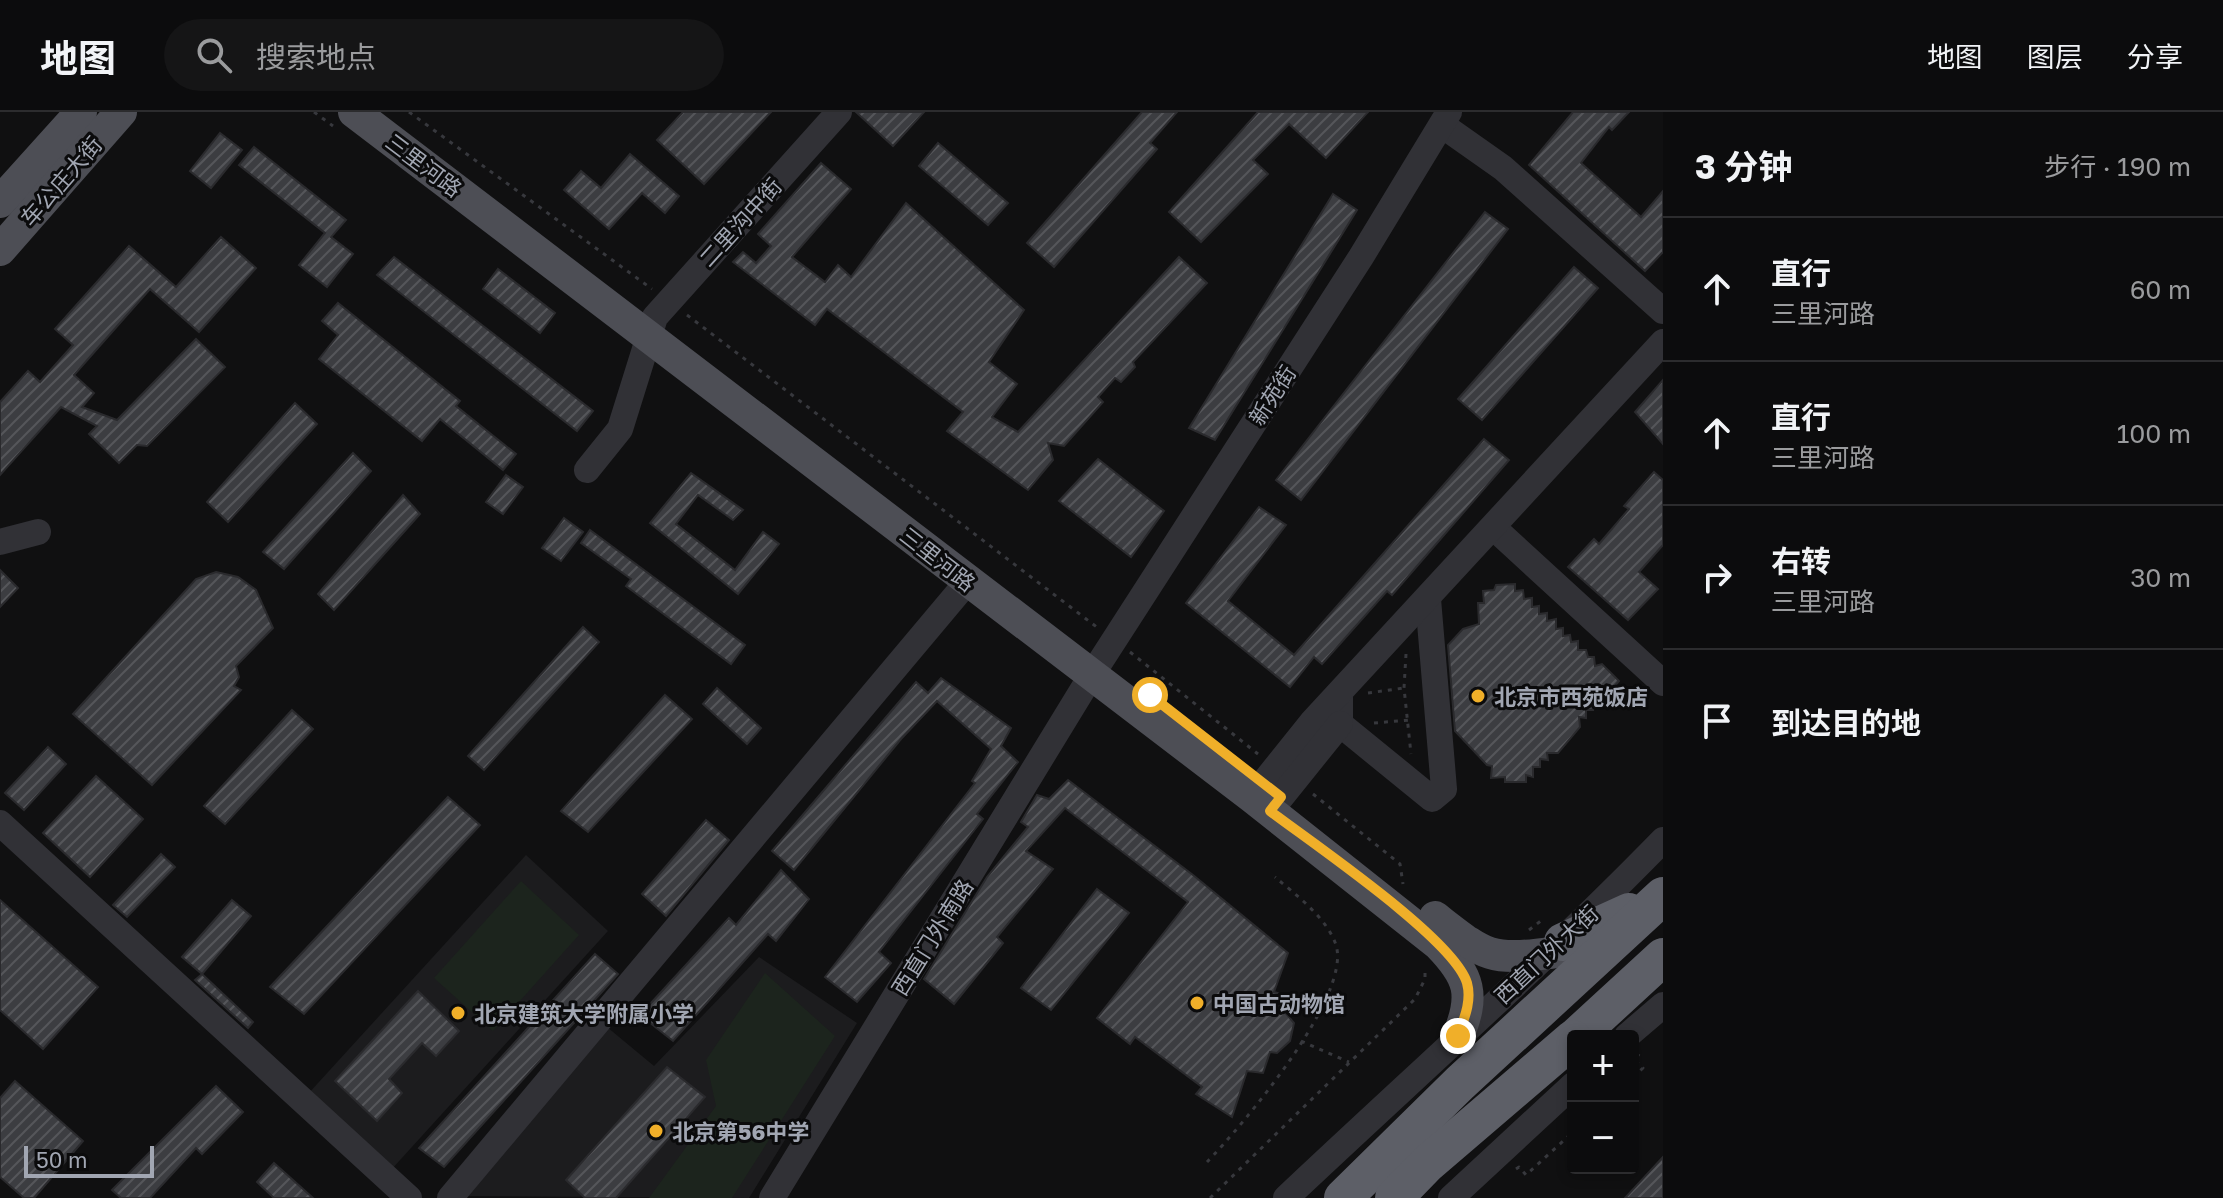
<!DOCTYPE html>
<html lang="zh">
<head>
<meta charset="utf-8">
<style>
  :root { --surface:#0c0c0d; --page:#151516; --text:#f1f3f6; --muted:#9a9b9d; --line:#2c2c2e }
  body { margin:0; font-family:"Golos Text","Noto Sans SC",sans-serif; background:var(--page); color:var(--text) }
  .controls { position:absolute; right:24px; bottom:24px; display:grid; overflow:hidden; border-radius:8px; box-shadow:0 4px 12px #0003 }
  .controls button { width:72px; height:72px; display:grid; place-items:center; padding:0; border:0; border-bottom:2px solid var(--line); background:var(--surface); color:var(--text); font:40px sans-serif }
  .scale { position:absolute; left:24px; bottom:20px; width:130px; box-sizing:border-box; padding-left:8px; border:4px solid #a1a6b2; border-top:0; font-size:22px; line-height:28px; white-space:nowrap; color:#a1a6b2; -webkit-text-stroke:6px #0b0b0c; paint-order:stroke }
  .stop { position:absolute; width:24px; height:24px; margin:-18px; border:6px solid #f0af29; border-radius:50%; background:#fff }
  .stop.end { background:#f0af29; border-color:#fff; box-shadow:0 2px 8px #0008 }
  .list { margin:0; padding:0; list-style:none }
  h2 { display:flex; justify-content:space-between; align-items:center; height:104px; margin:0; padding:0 32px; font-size:34px }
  h2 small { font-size:26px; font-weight:400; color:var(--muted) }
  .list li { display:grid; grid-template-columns:52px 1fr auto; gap:24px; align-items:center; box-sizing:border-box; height:144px; padding:0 32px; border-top:2px solid var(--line) }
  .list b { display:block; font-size:30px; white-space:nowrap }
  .list p { margin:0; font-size:26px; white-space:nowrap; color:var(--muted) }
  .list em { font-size:26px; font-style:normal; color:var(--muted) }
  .icon { flex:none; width:44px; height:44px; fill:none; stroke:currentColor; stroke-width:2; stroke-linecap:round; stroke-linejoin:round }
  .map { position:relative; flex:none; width:1663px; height:1086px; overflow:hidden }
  header { display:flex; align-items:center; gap:48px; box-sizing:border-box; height:112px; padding:0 40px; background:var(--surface); border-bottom:2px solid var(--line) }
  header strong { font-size:38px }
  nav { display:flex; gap:44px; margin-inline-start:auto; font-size:28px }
  .search { width:560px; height:72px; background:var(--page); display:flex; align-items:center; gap:20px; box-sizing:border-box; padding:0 28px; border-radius:44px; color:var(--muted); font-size:30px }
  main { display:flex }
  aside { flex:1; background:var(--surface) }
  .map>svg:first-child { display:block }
  .built { fill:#1c1c1e }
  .pitch { fill:#1c241d }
  .building { fill:url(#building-hatch); stroke:#2a2a2d; stroke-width:2 }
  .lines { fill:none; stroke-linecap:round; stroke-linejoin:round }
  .path { stroke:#37383d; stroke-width:3; stroke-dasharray:4 6; stroke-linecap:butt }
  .minor { stroke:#313136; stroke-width:26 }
  .major { stroke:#4d4e55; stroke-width:32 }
  .highway { stroke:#5d5f67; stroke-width:38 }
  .route { stroke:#f0af29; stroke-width:10 }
  .poi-dot { fill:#f0af29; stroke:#0b0b0c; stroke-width:3 }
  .labels { text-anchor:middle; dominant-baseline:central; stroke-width:6; stroke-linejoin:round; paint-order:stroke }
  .street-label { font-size:22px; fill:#a1a6b2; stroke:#0b0b0c }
  .poi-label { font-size:22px; font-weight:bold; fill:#a1a6b2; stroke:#0b0b0c; text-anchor:start }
</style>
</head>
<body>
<header>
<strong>地图</strong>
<div class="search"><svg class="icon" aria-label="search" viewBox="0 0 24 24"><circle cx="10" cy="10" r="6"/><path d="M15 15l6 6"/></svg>搜索地点</div>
<nav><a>地图</a><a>图层</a><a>分享</a></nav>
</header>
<main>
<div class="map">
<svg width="1663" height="1086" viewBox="0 0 1663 1086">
  <defs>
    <pattern id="building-hatch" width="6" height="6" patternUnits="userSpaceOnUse" patternTransform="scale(2)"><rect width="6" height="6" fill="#3c3d41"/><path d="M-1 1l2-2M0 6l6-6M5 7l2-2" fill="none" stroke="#55565a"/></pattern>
  </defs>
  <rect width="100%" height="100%" fill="#101011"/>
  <!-- built -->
  <g class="built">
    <path d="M526 743 608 819 391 1058 308 982Z"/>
    <path d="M759 845 857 911 749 1086 467 1084 607 915 654 954Z"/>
  </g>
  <!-- pitch -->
  <g class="pitch">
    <path d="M521 769 579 823 493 919 434 866Z"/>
    <path d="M765 861 835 924 732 1086H649L716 994 706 948Z"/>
  </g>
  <!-- building -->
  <g class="building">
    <path d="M683 0H771L704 72 657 28Z"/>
    <path d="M856 0H924L893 34Z"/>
    <path d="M1142 0H1177L1150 31 1157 37 1054 155 1027 131Z"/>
    <path d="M1258 0H1368L1326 46 1289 12 1253 48 1268 62 1201 130 1169 100Z"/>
    <path d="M1573 0H1629L1612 18 1609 15 1581 51 1641 105 1663 79V140L1645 159 1529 53Z"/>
    <path d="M220 21 242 38 211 76 190 59Z"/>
    <path d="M938 31 1008 91 988 113 919 54Z"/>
    <path d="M254 35 346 108 331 125 353 142 327 175 299 153 325 121 239 53Z"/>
    <path d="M630 42 679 84 665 101 642 81 609 117 564 78 581 59 601 76Z"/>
    <path d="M821 51 851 77 792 145 825 170 838 153 851 165 906 91 1024 198 989 250 1017 272 992 305 1018 320 1179 145 1207 171 1133 250 1135 255 1121 270 1115 266 1098 285 1103 290 1064 334 1048 331 1053 348 1028 378 947 319 963 300 827 197 815 213 733 150 743 140 756 151 771 134 758 122Z"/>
    <path d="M1333 82 1357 98 1215 328 1189 316Z"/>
    <path d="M1485 100 1508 117 1301 388 1276 368Z"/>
    <path d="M221 125 256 156 199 220 150 177 74 263 94 281 82 295 117 308 196 227 225 255 147 334 137 333 119 351 89 322 97 314 61 295 0 363V290L28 259 40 270 73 233 55 217 129 134 176 175Z"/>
    <path d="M394 145 593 299 577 319 377 163Z"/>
    <path d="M1574 155 1598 176 1482 308 1458 287Z"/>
    <path d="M498 157 555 201 540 221 483 177Z"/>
    <path d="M338 191 460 289 456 294 516 342 503 358 440 307 422 329 319 247 338 223 322 209Z"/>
    <path d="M1663 268V332L1635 300Z"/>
    <path d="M295 291 317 312 228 410 207 390Z"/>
    <path d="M1484 327 1509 348 1392 483 1387 479 1322 552 1314 545 1290 575 1186 491 1259 395 1286 413 1228 489 1294 543Z"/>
    <path d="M353 341 371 359 284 457 263 440Z"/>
    <path d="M1098 347 1164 399 1131 445 1059 389Z"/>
    <path d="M1654 360 1663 368V433L1639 460 1658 477 1628 508 1568 455 1594 427 1599 432 1629 397 1624 394Z"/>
    <path d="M691 361 743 398 733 408 698 383 676 412 735 458 763 420 779 432 738 482 650 411Z"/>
    <path d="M506 363 523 375 503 402 486 390Z"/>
    <path d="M403 383 420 402 334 498 318 482Z"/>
    <path d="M564 406 583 420 561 449 542 436Z"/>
    <path d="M590 418 745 533 731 552 626 474 631 467 581 431Z"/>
    <path d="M0 458 18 476 0 495Z"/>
    <path d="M216 460 238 465 256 478 273 516 236 554 239 565 234 574 241 578 152 673 73 602 196 467Z"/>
    <path d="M1515 472V479L1523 478 1524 487 1532 486V495L1539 494V502L1547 501V509L1556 507V517L1563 516V524L1570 523 1571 530 1578 529V538H1586L1588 545H1594L1595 554 1602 552 1619 569 1608 582 1599 583 1600 591H1592L1593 598H1586V606L1579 605 1580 615 1558 641H1547L1548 648 1540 647V655H1533V665L1526 663V670H1505V665L1491 666 1492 654 1487 653 1455 619 1448 533 1463 517 1479 512 1478 491H1484L1483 479 1494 478 1496 473Z"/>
    <path d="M583 515 599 530 484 658 468 644Z"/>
    <path d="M941 566 1011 616 1001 634 1018 650 977 702 983 707 879 840 891 851 857 890 825 865 975 671 972 669 991 637 937 589 901 627 794 758 772 739 916 570 928 581Z"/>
    <path d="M717 576 761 616 747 632 703 592Z"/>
    <path d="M665 583 692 607 588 720 561 699Z"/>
    <path d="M292 598 313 617 225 712 204 694Z"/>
    <path d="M48 635 66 652 24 698 5 681Z"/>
    <path d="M96 664 143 707 90 765 43 721Z"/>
    <path d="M1068 668 1193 763 1288 841 1274 880 1288 884 1283 898 1294 911 1290 929 1277 941 1270 940 1263 961 1247 959 1232 1005 1196 982 1202 975 1135 925 1130 932 1097 906 1188 790 1065 696 1026 739 1053 757 997 825 1003 831 954 892 924 867 987 765 1028 715 1021 710 1037 683 1049 687Z"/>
    <path d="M448 685 480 713 304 902 270 875Z"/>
    <path d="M706 708 729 728 666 804 642 782Z"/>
    <path d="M161 742 175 755 127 805 113 793Z"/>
    <path d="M781 758 809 787 776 829 768 822 673 929 640 903 729 806 736 813Z"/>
    <path d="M1097 777 1129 801 1051 898 1021 876Z"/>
    <path d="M0 788 98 875 43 937 0 898Z"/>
    <path d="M232 788 251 804 202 862 182 845Z"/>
    <path d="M595 842 618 862 444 1055 419 1036Z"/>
    <path d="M202 862 253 910 248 916 195 868Z"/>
    <path d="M418 879 459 919 436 944 422 931 389 967 402 981 377 1009 335 969Z"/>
    <path d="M667 955 705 985 616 1086H585L566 1068Z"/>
    <path d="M15 969 83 1029 34 1086H24L0 1065V986Z"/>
    <path d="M216 974 243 1000 202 1042 196 1036 150 1086H121L112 1078Z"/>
    <path d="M1663 1045V1086H1625Z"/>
    <path d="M274 1051 313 1086H274L257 1070Z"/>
  </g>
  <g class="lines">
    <!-- path -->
    <g class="path">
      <path d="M314 0 333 14"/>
      <path d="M409 0 652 177"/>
      <path d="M687 203 1098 516"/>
      <path d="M1130 540 1258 642"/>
      <path d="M1406 542 1404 576 1411 642"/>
      <path d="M1368 581 1404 576"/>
      <path d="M1374 611 1410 608"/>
      <path d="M1313 682 1400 752 1403 772"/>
      <path d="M1529 818 1542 808"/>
      <path d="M1301 929 1349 950"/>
      <path d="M1633 965 1643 956 1635 948 1639 942"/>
      <path d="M1207 1050C1242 1014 1352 884 1336 833 1327 806 1296 783 1275 765"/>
      <path d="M1516 1057 1519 1055 1526 1063 1573 1020"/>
      <path d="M1210 1086 1415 887 1425 867V857"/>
    </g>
    <!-- minor -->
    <g class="minor">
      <path d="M1442 13 1503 56 1663 199"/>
      <path d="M587 358 620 317 655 205 839 0"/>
      <path d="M1494 416 1663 571"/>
      <path d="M0 430 38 420"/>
      <path d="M1340 581V612L1432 687 1444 677 1428 487"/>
      <path d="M1252 685 1312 610 1663 230"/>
      <path d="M1270 699 1340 612"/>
      <path d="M0 711 409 1086"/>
      <path d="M1627 924 1663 893"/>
      <path d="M450 1086 968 469"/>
      <path d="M772 1086 1091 564 1361 145 1449 0"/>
      <path d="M1286 1086C1412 967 1542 852 1663 728"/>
      <path d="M1451 1086 1573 973"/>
    </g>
    <!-- major -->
    <g class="major">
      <path d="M354 0 1252 685 1439 833C1470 865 1475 883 1458 924"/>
      <path d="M0 90 81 0"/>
      <path d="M0 138 121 0"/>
      <path d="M1435 805C1484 843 1488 849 1551 841"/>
    </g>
    <!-- highway -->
    <g class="highway">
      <path d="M1563 830 1629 800"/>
      <path d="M1577 924 1663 845"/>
      <path d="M1343 1086 1460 971 1663 784"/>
      <path d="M1394 1086 1427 1052 1573 927"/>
    </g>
  </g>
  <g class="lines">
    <!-- route -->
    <path class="route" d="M1150 583 1281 685 1270 699C1312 731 1454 827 1467 871 1472 889 1464 907 1458 924"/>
  </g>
  <!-- markers -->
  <g class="poi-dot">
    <circle cx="1478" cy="584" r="8"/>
    <circle cx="1197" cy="891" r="8"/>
    <circle cx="458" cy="901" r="8"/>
    <circle cx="656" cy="1019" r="8"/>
  </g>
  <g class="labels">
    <!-- street labels -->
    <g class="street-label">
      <text transform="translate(424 53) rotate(37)">三里河路</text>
      <text transform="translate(61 69) rotate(-49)">车公庄大街</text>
      <text transform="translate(740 110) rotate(-48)">二里沟中街</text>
      <text transform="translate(1272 283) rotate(-57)">新苑街</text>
      <text transform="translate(938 447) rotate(38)">三里河路</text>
      <text transform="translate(932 825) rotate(-58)">西直门外南路</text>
      <text transform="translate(1546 842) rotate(-43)">西直门外大街</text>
    </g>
    <!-- poi labels -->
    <g class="poi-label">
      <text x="1494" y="584">北京市西苑饭店</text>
      <text x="1213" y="891">中国古动物馆</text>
      <text x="474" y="901">北京建筑大学附属小学</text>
      <text x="672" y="1019">北京第56中学</text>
    </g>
  </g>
</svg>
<div class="controls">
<button>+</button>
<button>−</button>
</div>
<div class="scale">50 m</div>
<div class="stop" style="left:1150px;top:583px"></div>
<div class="stop end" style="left:1458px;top:924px"></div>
</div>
<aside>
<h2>3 分钟<small>步行 · 190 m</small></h2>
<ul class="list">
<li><svg class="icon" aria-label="ahead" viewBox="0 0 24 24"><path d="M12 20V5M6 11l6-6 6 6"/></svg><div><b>直行</b><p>三里河路</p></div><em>60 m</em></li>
<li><svg class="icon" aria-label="ahead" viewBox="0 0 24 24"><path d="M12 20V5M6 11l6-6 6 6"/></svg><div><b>直行</b><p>三里河路</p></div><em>100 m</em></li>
<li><svg class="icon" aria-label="right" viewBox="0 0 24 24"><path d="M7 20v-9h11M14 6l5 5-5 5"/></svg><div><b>右转</b><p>三里河路</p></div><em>30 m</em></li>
<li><svg class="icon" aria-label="arrive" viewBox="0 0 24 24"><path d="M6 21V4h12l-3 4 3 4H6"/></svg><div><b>到达目的地</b></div></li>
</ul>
</aside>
</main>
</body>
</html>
